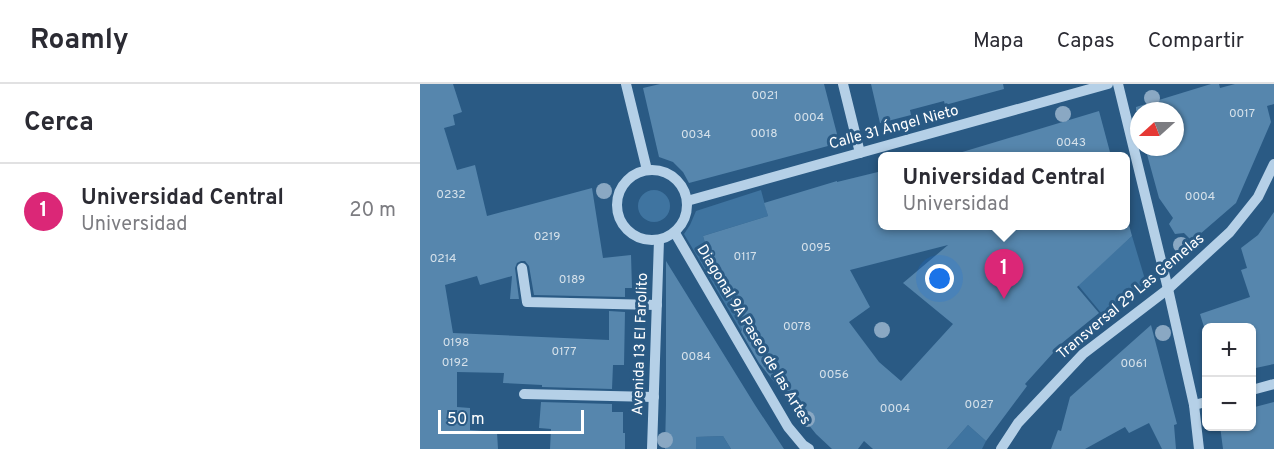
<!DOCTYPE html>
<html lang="es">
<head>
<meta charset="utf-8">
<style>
  :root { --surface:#fff; --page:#f7f7f7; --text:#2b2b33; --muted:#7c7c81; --line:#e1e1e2; --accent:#db2777 }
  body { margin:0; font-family:Overpass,sans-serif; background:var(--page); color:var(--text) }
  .controls { position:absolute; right:18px; bottom:18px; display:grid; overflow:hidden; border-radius:9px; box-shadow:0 2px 4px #0004 }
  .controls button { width:54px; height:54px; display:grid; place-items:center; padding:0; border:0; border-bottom:2px solid var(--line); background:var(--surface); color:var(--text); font:30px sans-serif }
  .compass { position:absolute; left:710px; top:18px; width:54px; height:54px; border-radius:50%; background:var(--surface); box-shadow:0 2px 4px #0004; rotate:249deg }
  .scale { position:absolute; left:18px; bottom:15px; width:146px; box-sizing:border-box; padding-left:6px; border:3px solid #fff; border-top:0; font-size:16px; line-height:21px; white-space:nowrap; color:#fff; -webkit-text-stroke:4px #2a5a84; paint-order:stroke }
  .you { position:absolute; left:520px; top:195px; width:21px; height:21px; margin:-15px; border:4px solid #fff; border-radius:50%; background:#1a73e8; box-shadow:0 0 0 9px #1a73e833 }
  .badge { display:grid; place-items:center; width:39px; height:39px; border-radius:50%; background:var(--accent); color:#fff; font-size:20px; font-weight:700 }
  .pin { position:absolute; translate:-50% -50px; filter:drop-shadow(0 2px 3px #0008) }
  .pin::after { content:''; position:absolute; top:32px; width:21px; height:18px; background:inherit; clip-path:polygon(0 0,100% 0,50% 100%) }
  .popup { position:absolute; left:458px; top:68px; width:252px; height:78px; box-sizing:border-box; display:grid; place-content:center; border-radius:9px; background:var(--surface); filter:drop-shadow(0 2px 4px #0005); font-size:20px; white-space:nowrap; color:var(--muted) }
  .popup b { font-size:22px; color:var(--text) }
  .popup::after { content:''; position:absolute; left:50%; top:100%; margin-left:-12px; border:12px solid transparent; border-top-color:var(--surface) }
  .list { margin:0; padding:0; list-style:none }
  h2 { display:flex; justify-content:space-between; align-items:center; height:78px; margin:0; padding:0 24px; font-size:26px }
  h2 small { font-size:20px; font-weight:400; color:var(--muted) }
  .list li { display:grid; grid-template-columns:39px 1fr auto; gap:18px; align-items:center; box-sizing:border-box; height:96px; padding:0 24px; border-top:2px solid var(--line) }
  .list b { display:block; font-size:22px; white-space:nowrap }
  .list p { margin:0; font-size:20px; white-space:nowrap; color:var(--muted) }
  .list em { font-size:20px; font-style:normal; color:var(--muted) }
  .map { position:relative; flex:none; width:854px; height:365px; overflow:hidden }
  header { display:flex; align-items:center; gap:36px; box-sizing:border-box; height:84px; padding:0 30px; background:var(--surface); border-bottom:2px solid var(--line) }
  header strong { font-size:28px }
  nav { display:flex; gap:33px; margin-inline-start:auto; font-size:21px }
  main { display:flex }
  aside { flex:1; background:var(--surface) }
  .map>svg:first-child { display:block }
  .green { fill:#3f74a0 }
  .building { fill:#5686ad; fill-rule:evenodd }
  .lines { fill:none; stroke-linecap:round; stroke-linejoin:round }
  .minor { stroke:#b5d0e7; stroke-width:10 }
  .tree { fill:#8aa8c3 }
  .labels { text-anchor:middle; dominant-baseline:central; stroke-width:6; stroke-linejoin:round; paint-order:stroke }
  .number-label { font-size:12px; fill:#d5e1ea }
  .street-label { font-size:15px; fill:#fff; stroke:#2a5a84 }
</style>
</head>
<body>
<header>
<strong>Roamly</strong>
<nav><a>Mapa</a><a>Capas</a><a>Compartir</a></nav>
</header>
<main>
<aside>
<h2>Cerca<small></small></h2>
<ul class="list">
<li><span class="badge">1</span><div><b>Universidad Central</b><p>Universidad</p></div><em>20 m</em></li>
</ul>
</aside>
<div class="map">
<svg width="854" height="365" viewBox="0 0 854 365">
  <rect width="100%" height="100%" fill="#2a5a84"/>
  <!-- green -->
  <g class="green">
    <path d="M341 106 348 132 283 152 296 197 303 195 319 238 325 236 321 247 264 150 270 141 276 127Z"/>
    <circle cx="234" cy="122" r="16"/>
    <path d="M712 152 724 192 723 199 720 203 682 230 658 201Z"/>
    <path d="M548 341 566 357 562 365H527Z"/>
    <path d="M303 352 311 365H276V353Z"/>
  </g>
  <!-- building -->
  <g class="building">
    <path d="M0 0H33L42 28 33 31 35 41 24 44 37 86 55 81 67 132 172 104 183 174 211 171 212 204H205V213L114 211 109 182 105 177H101L97 179 95 184 99 215H90L92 192 60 201 57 192 25 201 33 249 189 256V227L205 228 204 281H193L192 305 122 303V301L83 299 84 289 37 288V323L50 324V346L77 348 78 365H0Z"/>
    <path d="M240 0H404L417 50 408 62 269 99 263 88 253 78 239 73 223 4Z"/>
    <path d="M451 0H583L584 5 525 21 524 17 490 26 491 31 460 39Z"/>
    <path d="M791 0H799L800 4 815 0H854V20L847 22 851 38 816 119 772 157 764 149 755 150 749 140 753 134 739 114 725 63H755V27H716V23Z"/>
    <path d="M679 27 691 72H539V69Z"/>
    <path d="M462 87V141H709L712 152 657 203 679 229 642 259 605 300 607 302 566 357 548 341 527 365H453L444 357 438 365H412L396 350 339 279 321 248 322 245 303 195 296 197 283 152 348 132 344 119 417 97V98ZM528 161 483 199 533 240 481 297 459 278 429 238 450 223 430 186Z"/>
    <path d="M854 128V280L831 285V243H784L780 230 830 213 821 186 827 184 821 164 838 151Z"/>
    <path d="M246 177 335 321 364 365H311L303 352 276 353V365H245L246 321Z"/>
    <path d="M731 241 757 340 754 341 756 365H742L729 339 709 349 705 343 665 365H631L638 346 641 347 650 313Z"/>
    <path d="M121 318 192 320V328H203V349H205V365H130L131 345 119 344Z"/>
    <path d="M854 318V365H803L800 342H831V324Z"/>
  </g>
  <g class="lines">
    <!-- minor -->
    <g class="minor">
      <path d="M206 0 227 86"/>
      <path d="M423 0 440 69"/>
      <path d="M698 0 748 205 774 321 779 365"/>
      <circle cx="232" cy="121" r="35"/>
      <path d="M267 117 688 0"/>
      <path d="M255 149 368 343 383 361 389 365"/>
      <path d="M102 184 107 218 237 221"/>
      <path d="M832 306 854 300"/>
      <path d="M104 310 234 313"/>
      <path d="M774 321 786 318"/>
      <path d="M232 365 239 156"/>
      <path d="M581 365 598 339 663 270 748 205 810 148 838 113 854 80"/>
    </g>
  </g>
  <!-- trees -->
  <g class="tree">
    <circle cx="732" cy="14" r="8"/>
    <circle cx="643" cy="30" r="8"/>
    <circle cx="184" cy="107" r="8"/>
    <circle cx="761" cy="161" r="8"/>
    <circle cx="462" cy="246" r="8"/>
    <circle cx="743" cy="249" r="8"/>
    <circle cx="387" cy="335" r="8"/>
    <circle cx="245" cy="356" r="8"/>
  </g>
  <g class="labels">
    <!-- number labels -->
    <g class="number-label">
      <text x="345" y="12">0021</text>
      <text x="822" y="30">0017</text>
      <text x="389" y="34">0004</text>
      <text x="344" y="50">0018</text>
      <text x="276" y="51">0034</text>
      <text x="651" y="59">0043</text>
      <text x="31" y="111">0232</text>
      <text x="780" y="113">0004</text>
      <text x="127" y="153">0219</text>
      <text x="396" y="164">0095</text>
      <text x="325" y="173">0117</text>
      <text x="23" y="175">0214</text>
      <text x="152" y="196">0189</text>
      <text x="377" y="243">0078</text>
      <text x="36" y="259">0198</text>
      <text x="144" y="268">0177</text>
      <text x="276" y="273">0084</text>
      <text x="35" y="279">0192</text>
      <text x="714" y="280">0061</text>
      <text x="414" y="291">0056</text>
      <text x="559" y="321">0027</text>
      <text x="475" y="325">0004</text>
    </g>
    <!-- street labels -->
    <g class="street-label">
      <text transform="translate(474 44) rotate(-15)">Calle 31 Ángel Nieto</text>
      <text transform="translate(711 213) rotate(-40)">Transversal 29 Las Gemelas</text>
      <text transform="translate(333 251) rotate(59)">Diagonal 9A Paseo de las Artes</text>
      <text transform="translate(221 260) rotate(-88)">Avenida 13 El Farolito</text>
    </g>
  </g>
</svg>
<div class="controls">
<button>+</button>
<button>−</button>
</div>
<svg class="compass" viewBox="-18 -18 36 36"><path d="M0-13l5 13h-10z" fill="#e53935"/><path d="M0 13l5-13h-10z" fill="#7c7c81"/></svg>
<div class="scale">50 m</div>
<div class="you"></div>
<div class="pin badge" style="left:584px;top:215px">1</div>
<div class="popup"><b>Universidad Central</b>Universidad</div>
</div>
</main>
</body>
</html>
